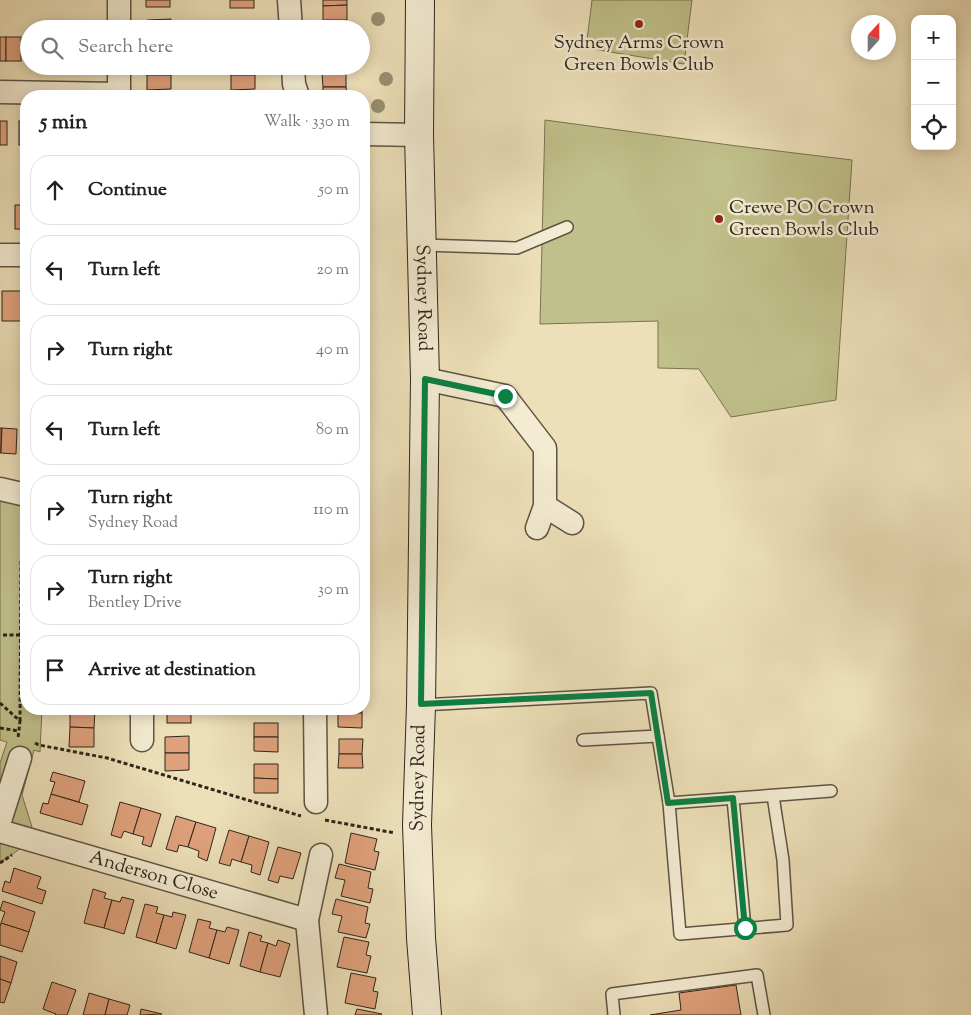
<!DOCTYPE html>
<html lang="en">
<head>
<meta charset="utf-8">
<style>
  :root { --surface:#fff; --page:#f6f6f6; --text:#202124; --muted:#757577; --line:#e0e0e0 }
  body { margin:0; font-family:"Sorts Mill Goudy",serif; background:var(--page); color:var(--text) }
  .controls { position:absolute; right:15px; top:15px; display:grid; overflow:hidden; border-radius:10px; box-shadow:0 2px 12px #0003 }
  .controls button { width:45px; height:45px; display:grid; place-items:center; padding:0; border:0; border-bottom:1px solid var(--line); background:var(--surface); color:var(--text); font:25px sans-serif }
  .compass { position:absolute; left:851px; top:15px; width:45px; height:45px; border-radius:50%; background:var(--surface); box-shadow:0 2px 12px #0003; rotate:21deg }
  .stop { position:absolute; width:15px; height:15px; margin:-11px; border:4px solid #0b8043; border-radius:50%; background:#fff }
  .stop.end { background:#0b8043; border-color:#fff; box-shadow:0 1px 5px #0008 }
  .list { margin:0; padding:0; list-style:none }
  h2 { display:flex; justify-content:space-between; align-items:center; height:65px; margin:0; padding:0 20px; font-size:21px }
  h2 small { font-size:16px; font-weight:400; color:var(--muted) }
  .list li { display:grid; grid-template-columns:32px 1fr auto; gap:15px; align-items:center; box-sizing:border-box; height:70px; margin:0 10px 10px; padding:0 10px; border:1px solid var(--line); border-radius:20px }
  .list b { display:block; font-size:19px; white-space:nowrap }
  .list p { margin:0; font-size:16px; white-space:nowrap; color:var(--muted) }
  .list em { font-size:16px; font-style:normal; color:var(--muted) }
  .icon { flex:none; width:28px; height:28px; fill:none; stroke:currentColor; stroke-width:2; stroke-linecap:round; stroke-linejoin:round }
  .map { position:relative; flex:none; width:971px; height:1015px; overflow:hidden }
  .search { position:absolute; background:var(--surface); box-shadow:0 2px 12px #0003; left:20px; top:20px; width:350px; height:55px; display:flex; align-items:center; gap:12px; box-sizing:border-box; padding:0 18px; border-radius:28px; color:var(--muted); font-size:19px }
  .panel { position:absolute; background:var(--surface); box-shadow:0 2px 12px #0003; left:20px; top:90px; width:350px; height:625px; border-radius:20px }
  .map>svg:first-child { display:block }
  .green { fill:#c0c08a; stroke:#787253 }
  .building { fill:#e0a27c; stroke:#2f251c }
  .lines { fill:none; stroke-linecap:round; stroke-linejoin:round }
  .lane-casing { stroke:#5e5443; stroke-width:14 }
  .street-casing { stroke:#5e5443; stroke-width:25 }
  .secondary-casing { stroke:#2f251c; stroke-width:30 }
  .path { stroke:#2f251c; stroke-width:3; stroke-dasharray:4 2.5; stroke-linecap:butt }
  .lane { stroke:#f3ebd2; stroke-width:11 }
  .street { stroke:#f3ebd2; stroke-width:22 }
  .secondary { stroke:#f3ebd2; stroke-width:28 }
  .tree { fill:#988f72 }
  .route { stroke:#0b8043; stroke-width:6 }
  .poi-dot { fill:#8f2418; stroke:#f3ebd2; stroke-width:2 }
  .labels { text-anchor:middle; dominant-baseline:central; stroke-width:5; stroke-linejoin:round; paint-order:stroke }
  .poi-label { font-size:19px; fill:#2f251c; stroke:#f3ebd2 }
  .street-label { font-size:19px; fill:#2f251c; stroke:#f3ebd2 }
</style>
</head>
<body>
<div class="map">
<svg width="971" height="1015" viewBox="0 0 971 1015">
  <rect width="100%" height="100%" fill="#ede0b9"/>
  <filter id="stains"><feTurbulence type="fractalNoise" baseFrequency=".004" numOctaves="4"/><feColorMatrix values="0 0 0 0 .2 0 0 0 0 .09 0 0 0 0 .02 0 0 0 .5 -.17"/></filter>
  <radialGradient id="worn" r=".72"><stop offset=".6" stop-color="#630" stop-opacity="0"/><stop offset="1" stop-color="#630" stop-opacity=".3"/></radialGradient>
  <!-- green -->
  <g class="green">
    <path d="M592 0H692L684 64 586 48Z"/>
    <path d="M545 120 737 146 852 160 836 400 731 417 699 369 658 368V321L540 324Z"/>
    <path d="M0 489 26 495V709H42L40 752 34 750 22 795 32 827 24 846 0 863V763L7 742 0 740Z"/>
  </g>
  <!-- building -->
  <g class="building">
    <rect x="146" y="0" width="24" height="7"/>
    <rect x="230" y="0" width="24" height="8"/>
    <path d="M323 0H347V5L323 6Z"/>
    <path d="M347 5V20H323V6Z"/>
    <path d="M171 19V29H147V20Z"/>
    <rect x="230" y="21" width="24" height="8"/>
    <rect x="0" y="37" width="6" height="24"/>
    <rect x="6" y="37" width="15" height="24"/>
    <rect x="147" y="66" width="24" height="9"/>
    <rect x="231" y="66" width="24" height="9"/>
    <path d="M346 72V87H323L322 73Z"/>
    <path d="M147 75H171V89L147 90Z"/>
    <path d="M231 75H255V89L231 90Z"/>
    <path d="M323 87H346L347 96H323Z"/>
    <rect x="0" y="121" width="7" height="24"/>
    <rect x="19" y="121" width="7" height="24"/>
    <rect x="15" y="205" width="11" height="24"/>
    <path d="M2 291H22L23 321H2Z"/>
    <path d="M0 428H2L1 453H0Z"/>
    <path d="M2 428 17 429 16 454 1 453Z"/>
    <path d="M70 709H95L94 728 70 727Z"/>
    <rect x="167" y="709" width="24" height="14"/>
    <rect x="254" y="709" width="24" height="1"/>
    <rect x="338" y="709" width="24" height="4"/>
    <path d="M338 713H362V728L338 727Z"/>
    <rect x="254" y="723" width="24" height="14"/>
    <path d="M70 727 94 728V747H69Z"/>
    <path d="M189 736V753H165V737Z"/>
    <path d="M254 737H278V752L254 751Z"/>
    <path d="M339 739H363L362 754H339Z"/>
    <path d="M165 753H189V770L165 771Z"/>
    <path d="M339 754H362L363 768H338Z"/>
    <path d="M254 764H278V779L254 778Z"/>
    <path d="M53 772 85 781 79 802 51 794 55 782 50 781Z"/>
    <path d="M254 778 278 779V793H254Z"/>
    <path d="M51 794 88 805 82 825 40 813 43 803 48 804Z"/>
    <path d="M120 802 141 808 133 834 124 831 121 838 111 835Z"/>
    <path d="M141 808 161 814 151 847 142 844 144 837 133 834Z"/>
    <path d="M176 816 196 822 188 847 179 845 177 852 166 849Z"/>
    <path d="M196 822 216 828 207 861 198 857 199 851 188 847Z"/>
    <path d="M229 830 249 836 241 862 232 859 230 866 219 863Z"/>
    <path d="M351 833 377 839 374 851 379 852 375 870 345 863Z"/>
    <path d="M249 836 269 842 260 875 251 872 252 865 241 862Z"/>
    <path d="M278 847 301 853 293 879 280 876 278 883 268 880Z"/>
    <path d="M339 864 371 872 368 888 373 889 370 903 341 896 345 880 335 878Z"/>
    <path d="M14 868 41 877 37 888 46 891 42 904 2 891 5 881 10 883Z"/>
    <path d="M93 889 106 893 104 898 112 900 104 928 84 923Z"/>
    <path d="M122 897 134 900 124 934 104 928 112 900 120 902Z"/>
    <path d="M336 899 368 907 365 923 370 924 366 938 338 932 342 916 332 914Z"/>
    <path d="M3 901 35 912 29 932 1 923 5 912 0 910Z"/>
    <path d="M145 904 158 907 156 913 164 915 156 943 136 937Z"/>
    <path d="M173 912 186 915 176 949 156 943 164 915 172 917Z"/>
    <path d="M198 919 211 922 209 928 217 930 209 958 189 952Z"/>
    <path d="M1 923 29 932 22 952 0 945V927Z"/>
    <path d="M227 927 239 930 229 964 209 958 217 930 225 932Z"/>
    <path d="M249 932 262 936 260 941 268 943 260 972 240 966Z"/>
    <path d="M344 937 369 942 366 955 371 956 367 973 337 967Z"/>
    <path d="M278 940 290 944 280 977 260 972 268 943 276 946Z"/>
    <path d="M0 956 17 962 11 983 0 979Z"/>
    <path d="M351 973 376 978 373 991 378 992 375 1009 345 1003Z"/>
    <path d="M0 979 11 983 4 1003 0 1002Z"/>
    <path d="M52 982 76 990 67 1015H55L56 1014 43 1009Z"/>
    <path d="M736 985 741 1015H650L681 1010 679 993Z"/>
    <path d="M89 993 109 999 105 1015H83Z"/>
    <path d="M109 999 130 1005 127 1015H105Z"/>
    <path d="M141 1009 162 1014 140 1015Z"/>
    <path d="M357 1009 382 1014 381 1015H355Z"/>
  </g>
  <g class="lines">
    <!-- lane casing -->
    <g class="lane-casing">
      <g id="lane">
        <path d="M422 245 517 248 567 227"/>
        <path d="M421 705 651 693 669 803 680 934 787 925 783 860 773 796"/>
        <path d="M583 740 658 736"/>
        <path d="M733 799 745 928"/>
        <path d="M669 803 831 791"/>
        <path d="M614 1015 612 994 757 975 764 1015"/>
      </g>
    </g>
    <!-- street casing -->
    <g class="street-casing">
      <g id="street">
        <path d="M289 0 291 29"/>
        <path d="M119 29V0"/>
        <path d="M293 66 294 84 298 96"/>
        <path d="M0 92 119 94"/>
        <path d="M119 96V66"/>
        <path d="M364 134 419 135"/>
        <path d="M0 255H21L26 257"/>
        <path d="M425 379 505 396 545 448V506L537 528"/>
        <path d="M0 489 26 495"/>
        <path d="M545 506 572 523"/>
        <path d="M142 709V740"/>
        <path d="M315 709 316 802"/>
        <path d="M0 821 20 758"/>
        <path id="s1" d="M0 831 307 920"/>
        <path d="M316 1015 307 920 321 855"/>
      </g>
    </g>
    <!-- secondary casing -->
    <g class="secondary-casing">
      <g id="secondary">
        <path id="s2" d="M420 0 419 135 425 379 421 705 417 825 421 938 427 1015"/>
      </g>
    </g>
    <!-- path -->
    <g class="path">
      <path d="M3 635H21"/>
      <path d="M0 703 20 721 18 738"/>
      <path d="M20 721 21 561 26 549"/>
      <path d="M0 728 19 731"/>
      <path d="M35 743 39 745 107 758 301 816"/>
      <path d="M325 820 395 833"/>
      <path d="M0 863 12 855"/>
    </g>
    <!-- lane -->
    <use href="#lane" class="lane"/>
    <!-- street -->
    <use href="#street" class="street"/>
    <!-- secondary -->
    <use href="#secondary" class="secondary"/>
  </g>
  <!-- trees -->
  <g class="tree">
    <circle cx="378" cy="19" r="7"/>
    <circle cx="386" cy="79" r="7"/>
    <circle cx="378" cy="106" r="7"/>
  </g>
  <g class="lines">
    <!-- route -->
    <path class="route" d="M505 396 425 379 421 704 651 693 668 803 733 798 745 928"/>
  </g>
  <!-- markers -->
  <g class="poi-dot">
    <circle cx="639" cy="24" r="5"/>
    <circle cx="719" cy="219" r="5"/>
  </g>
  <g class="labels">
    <!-- poi labels -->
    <g class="poi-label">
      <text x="639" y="43">Sydney Arms Crown<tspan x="639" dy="22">Green Bowls Club</tspan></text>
      <text x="729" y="208" text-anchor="start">Crewe PO Crown<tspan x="729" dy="22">Green Bowls Club</tspan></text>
    </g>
    <!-- street labels -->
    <g class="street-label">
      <text stroke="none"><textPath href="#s2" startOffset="298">Sydney Road</textPath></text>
      <text transform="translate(419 778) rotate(-89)">Sydney Road</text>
      <text stroke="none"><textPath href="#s1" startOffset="160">Anderson Close</textPath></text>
    </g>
  </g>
  <rect width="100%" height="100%" filter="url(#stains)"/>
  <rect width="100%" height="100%" fill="url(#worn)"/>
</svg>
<div class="controls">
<button>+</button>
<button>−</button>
<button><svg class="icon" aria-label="locate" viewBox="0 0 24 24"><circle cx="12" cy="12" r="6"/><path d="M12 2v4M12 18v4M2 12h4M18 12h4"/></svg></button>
</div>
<svg class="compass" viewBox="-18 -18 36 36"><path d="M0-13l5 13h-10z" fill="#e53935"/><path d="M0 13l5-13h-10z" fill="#757577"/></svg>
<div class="stop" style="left:745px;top:928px"></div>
<div class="stop end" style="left:505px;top:396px"></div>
<div class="search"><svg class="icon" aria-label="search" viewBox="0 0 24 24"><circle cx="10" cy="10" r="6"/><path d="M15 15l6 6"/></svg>Search here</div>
<section class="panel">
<h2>5 min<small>Walk · 330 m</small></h2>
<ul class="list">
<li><svg class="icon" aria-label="ahead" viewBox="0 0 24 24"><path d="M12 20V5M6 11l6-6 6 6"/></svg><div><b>Continue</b></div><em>50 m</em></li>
<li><svg class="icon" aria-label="left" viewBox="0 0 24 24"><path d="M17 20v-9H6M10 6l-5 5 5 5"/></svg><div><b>Turn left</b></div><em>20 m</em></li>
<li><svg class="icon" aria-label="right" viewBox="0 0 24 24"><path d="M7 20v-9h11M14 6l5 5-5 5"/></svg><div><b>Turn right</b></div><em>40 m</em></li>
<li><svg class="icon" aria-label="left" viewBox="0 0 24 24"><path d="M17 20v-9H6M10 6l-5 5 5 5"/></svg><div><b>Turn left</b></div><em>80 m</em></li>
<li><svg class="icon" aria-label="right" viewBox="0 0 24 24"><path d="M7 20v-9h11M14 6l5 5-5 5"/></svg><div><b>Turn right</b><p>Sydney Road</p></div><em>110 m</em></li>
<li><svg class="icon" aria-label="right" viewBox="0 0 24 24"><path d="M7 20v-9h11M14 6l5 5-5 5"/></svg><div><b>Turn right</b><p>Bentley Drive</p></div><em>30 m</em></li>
<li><svg class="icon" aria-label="arrive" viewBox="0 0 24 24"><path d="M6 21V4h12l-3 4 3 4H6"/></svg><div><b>Arrive at destination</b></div></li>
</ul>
</section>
</div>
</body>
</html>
